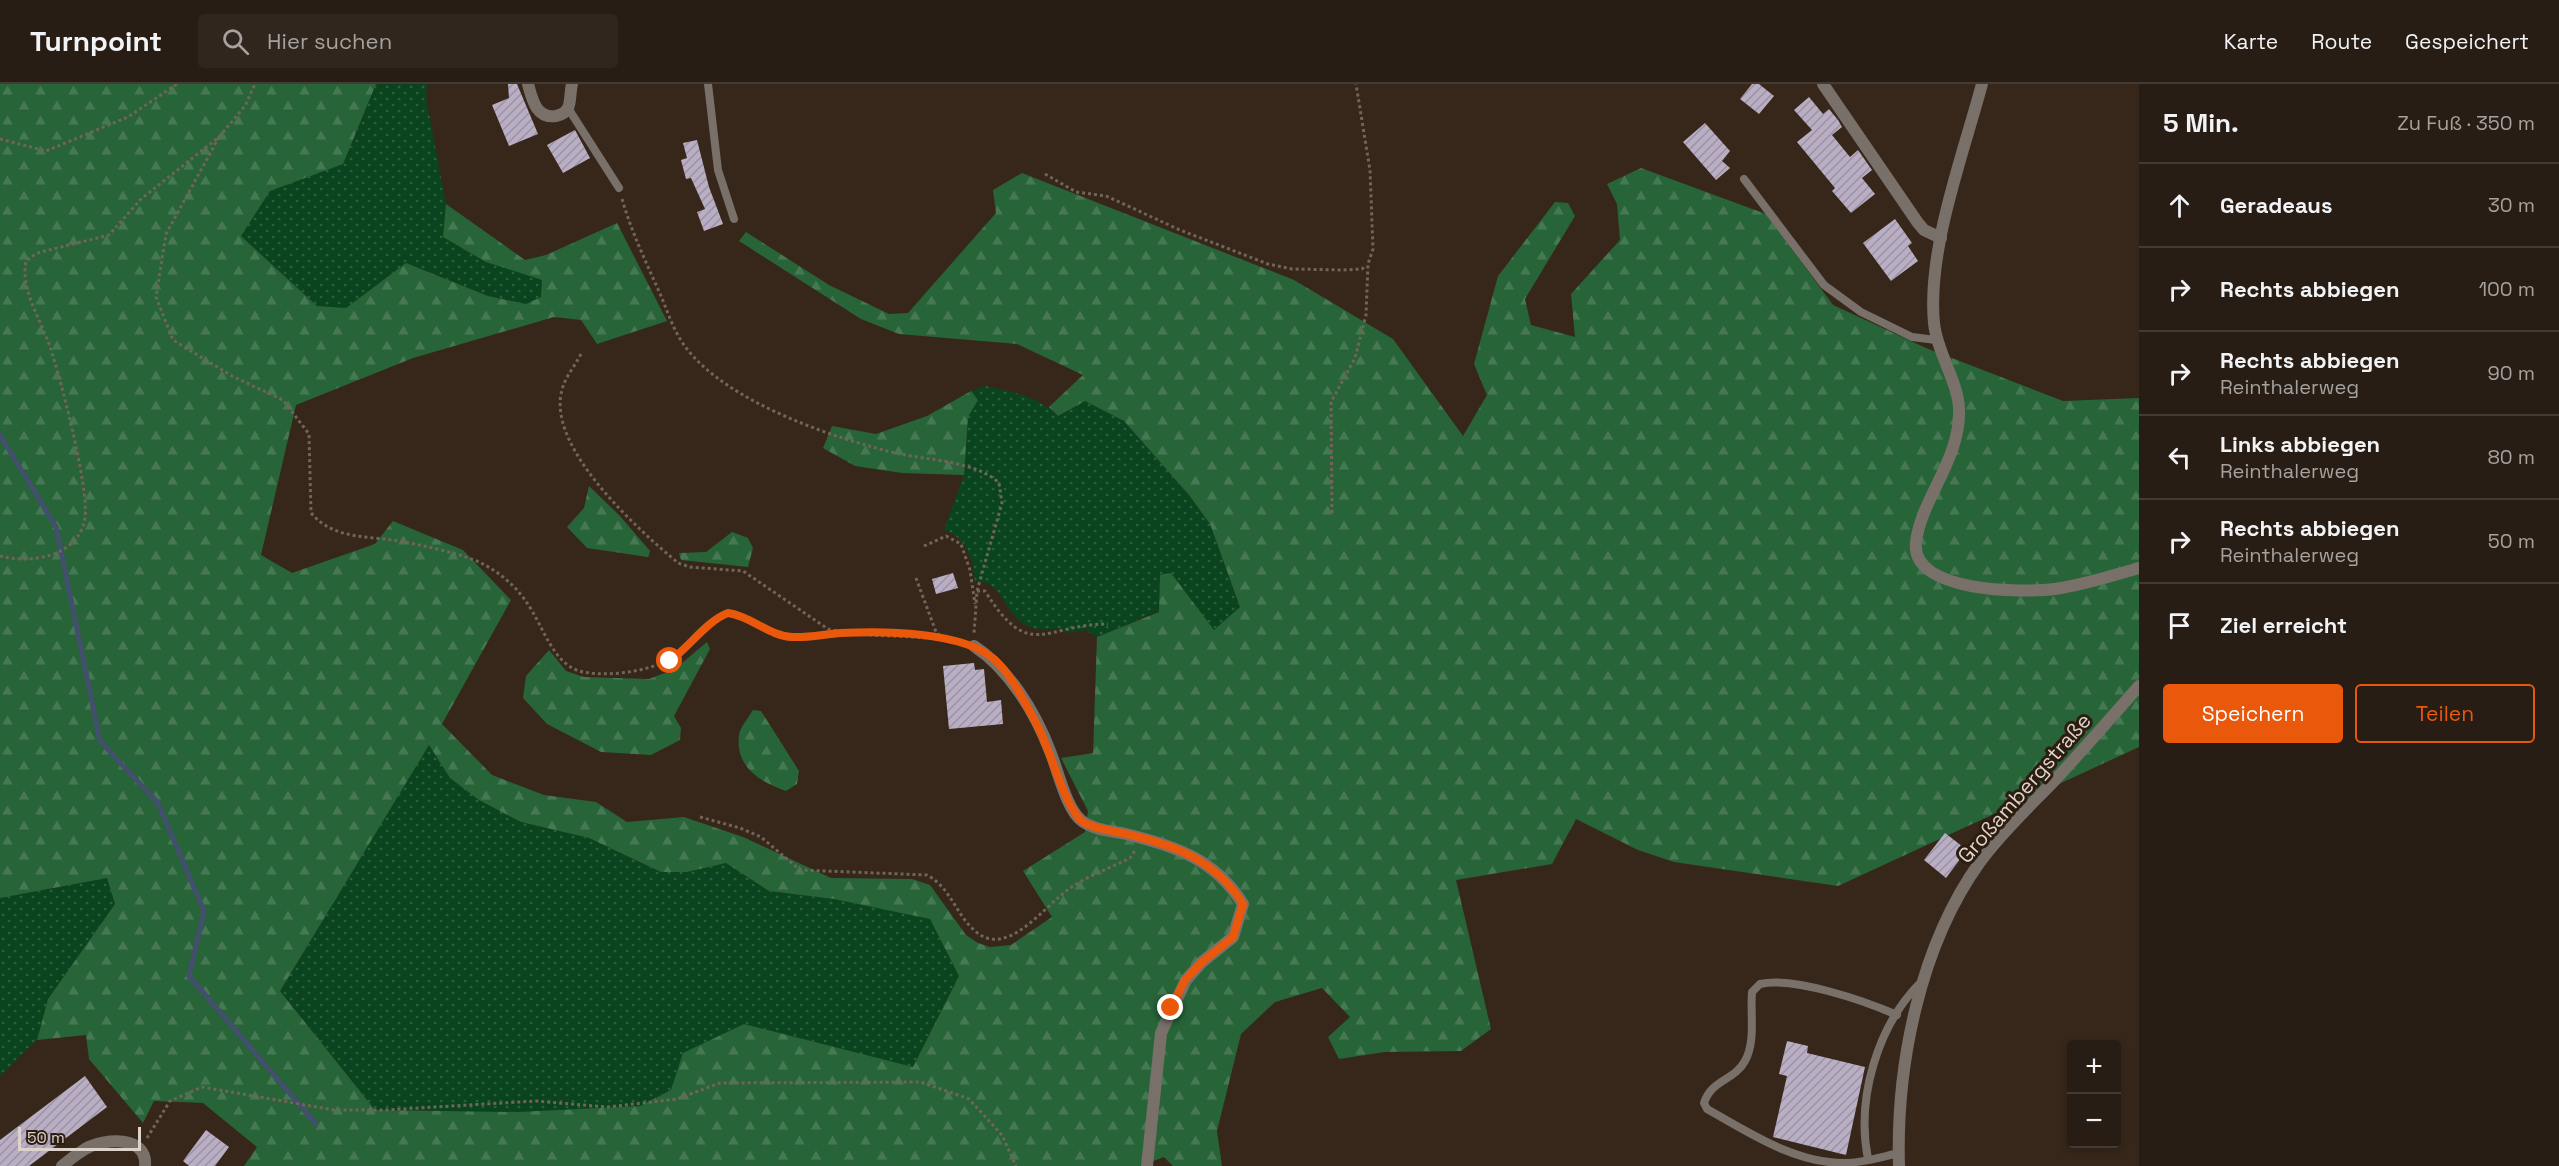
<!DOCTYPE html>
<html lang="de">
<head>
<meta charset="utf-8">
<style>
  :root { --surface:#281d14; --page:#30261d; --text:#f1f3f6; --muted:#a5a2a0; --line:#443b34; --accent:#ea580c }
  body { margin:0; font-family:"Space Grotesk",sans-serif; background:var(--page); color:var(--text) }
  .controls { position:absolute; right:18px; bottom:18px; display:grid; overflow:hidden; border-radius:6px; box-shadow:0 3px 9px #0003 }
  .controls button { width:54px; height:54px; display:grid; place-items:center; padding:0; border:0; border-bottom:2px solid var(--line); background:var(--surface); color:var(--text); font:30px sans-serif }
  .scale { position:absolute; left:18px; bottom:15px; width:123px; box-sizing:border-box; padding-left:6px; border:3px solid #ddd3cb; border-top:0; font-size:16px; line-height:21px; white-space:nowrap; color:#ddd3cb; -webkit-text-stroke:4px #2c1d10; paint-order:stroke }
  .stop { position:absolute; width:18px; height:18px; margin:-14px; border:4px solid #ea580c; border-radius:50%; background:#fff }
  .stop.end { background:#ea580c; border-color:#fff; box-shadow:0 2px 6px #0008 }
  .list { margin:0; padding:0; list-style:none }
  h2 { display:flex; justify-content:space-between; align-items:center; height:78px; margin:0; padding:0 24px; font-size:26px }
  h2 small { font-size:20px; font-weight:400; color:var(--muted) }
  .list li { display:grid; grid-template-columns:39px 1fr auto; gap:18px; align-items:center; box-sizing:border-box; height:84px; padding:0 24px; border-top:2px solid var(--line) }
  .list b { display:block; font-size:22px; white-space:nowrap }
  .list p { margin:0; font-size:20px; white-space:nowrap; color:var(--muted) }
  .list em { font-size:20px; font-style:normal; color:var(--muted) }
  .actions { display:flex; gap:12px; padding:18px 24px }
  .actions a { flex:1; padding:14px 0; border:2px solid var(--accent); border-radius:6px; text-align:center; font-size:21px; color:var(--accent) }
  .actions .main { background:var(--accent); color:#fff }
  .icon { flex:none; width:33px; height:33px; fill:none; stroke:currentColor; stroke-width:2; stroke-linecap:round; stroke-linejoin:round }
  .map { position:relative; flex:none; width:2139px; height:1082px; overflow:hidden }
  header { display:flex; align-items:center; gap:36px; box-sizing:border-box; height:84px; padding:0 30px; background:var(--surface); border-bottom:2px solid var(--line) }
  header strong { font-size:28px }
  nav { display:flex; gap:33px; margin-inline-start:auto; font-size:21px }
  .search { width:420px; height:54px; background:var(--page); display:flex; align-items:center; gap:15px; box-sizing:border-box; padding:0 21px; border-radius:6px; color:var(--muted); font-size:22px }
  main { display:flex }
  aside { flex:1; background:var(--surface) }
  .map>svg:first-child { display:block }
  .grass { fill:url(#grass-dots) }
  .forest { fill:url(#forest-firs); fill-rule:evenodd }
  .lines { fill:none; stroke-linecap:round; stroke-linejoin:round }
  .stream { stroke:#424f6d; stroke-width:5 }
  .building { fill:url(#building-hatch) }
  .path { stroke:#716458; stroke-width:3; stroke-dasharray:3 3; stroke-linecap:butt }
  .lane { stroke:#79706a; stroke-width:8 }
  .street { stroke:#79706a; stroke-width:12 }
  .route { stroke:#ea580c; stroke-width:8 }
  .labels { text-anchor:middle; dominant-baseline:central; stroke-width:6; stroke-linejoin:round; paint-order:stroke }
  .street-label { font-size:21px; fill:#ddd3cb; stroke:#2c1d10 }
</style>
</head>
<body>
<header>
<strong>Turnpoint</strong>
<div class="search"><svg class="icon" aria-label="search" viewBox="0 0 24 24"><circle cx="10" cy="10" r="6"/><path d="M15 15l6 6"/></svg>Hier suchen</div>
<nav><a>Karte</a><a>Route</a><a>Gespeichert</a></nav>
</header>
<main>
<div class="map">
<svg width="2139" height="1082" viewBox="0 0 2139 1082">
  <defs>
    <pattern id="grass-dots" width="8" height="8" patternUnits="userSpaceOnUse" patternTransform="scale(1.5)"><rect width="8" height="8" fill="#0a441f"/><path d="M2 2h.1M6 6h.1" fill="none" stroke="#2d5e3e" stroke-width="1.8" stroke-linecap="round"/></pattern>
    <pattern id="forest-firs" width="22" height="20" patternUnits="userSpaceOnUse" patternTransform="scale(1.5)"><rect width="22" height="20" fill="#276438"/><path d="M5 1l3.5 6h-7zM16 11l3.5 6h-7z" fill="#467953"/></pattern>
    <pattern id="building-hatch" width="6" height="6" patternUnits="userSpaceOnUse" patternTransform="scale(1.5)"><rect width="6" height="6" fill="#b9aec4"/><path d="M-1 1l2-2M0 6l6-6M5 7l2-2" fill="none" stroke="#9b92a2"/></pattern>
  </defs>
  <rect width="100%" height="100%" fill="#36271a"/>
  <!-- grass -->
  <g class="grass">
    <path d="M376 0H427L426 14 446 120 443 153 486 178 543 196 541 213 526 220 488 212 406 179 346 224 317 222 241 152 269 107 343 80Z"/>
    <path d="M985 302C1011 307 1039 313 1058 332L1085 317 1124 337 1189 411 1210 440 1240 523 1214 546 1160 492 1159 527 1097 553 1085 546 1068 549 1059 544C999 555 1012 494 975 498 973 475 967 454 944 446L964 391 968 333 978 316 971 307Z"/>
    <path d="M429 660 450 694 521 738 589 754 661 788H687L726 779 769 807 834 815 930 835 959 892 913 983 744 940 671 1006 640 1022 518 1028 375 1026 280 907Z"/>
    <path d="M107 794 115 820 48 915 37 956 0 992V814Z"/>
  </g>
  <!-- forest -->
  <g class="forest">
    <path d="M0 0H376L343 80 270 107 241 152 317 222 346 224 406 179 488 212 526 220 541 213 542 196 486 178 443 153 446 120 525 176 546 171 617 139 667 237 597 260 581 236 554 233 413 274 296 321 261 471 292 489 375 460 393 437 463 466 511 516 442 640 492 691 544 711 596 718 627 738 684 733 743 753 831 794 912 795 930 801 966 851 978 859 990 863 1011 861 1052 833 1023 787 1085 748 1088 727 1061 674 1093 669 1097 553 1159 528 1160 491 1171 489 1214 546 1240 523 1210 440 1189 411 1124 337 1085 317 1058 332 1049 323 1083 291 1017 260 899 250 861 235 739 157 746 148 829 201 889 230 908 229 996 129 993 106 1022 89 1294 196 1393 255 1463 352 1487 311 1474 280 1498 192 1555 118 1568 119 1575 132 1525 215 1531 241 1575 253 1571 210 1620 156 1617 120 1607 100 1641 84 1766 130 1833 221 1926 264 2063 317 2139 314V663L1838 802 1674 778 1638 766 1576 735 1552 780 1456 796 1491 945 1461 967 1385 968 1339 975 1328 953 1350 933 1322 904 1275 918 1241 950 1217 1047 1222 1082H1173L1164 1073 1140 1082H244L257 1063 203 1019 154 1017 143 1039 89 975 86 951 37 956 48 915 115 820 107 794 0 814ZM429 661 450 694 479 716 521 738 589 754 661 788H687L726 779 769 807 834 815 930 835 959 892 913 983 744 940 683 969 671 1006 640 1022 518 1028 375 1026 280 907Z"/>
    <path d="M971 307 978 316 968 333 964 391 902 389 855 382 823 364 832 342 876 350 927 332Z"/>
    <path d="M589 402 620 432 650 467 648 473 587 464 567 443 584 424Z"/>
    <path d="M732 448 748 454 753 464 748 483 681 476 679 469 706 468Z"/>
    <path d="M707 558 710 565 674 632 681 644 680 656 651 671 601 668 547 640 523 614 526 592 549 566 566 587 584 593 649 595 675 585Z"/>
    <path d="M753 626 761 627 799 687 797 700 786 707C760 698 735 683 739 651 740 643 749 633 753 626Z"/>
  </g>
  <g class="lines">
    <!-- stream -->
    <path class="stream" d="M0 351 56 443 100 657 158 719 204 827 189 892 316 1040"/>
  </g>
  <!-- building -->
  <g class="building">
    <path d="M508 0H517L538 50 509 62 492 21 509 14Z"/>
    <path d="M1752 0H1759L1774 12 1759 30 1740 15Z"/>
    <path d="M1809 13 1823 30 1829 25 1838 36 1842 43 1832 51 1850 73 1858 66 1872 86 1862 94 1875 110 1851 129 1832 107 1835 104 1797 58 1812 46 1794 26Z"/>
    <path d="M1705 39 1730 67 1722 77 1730 84 1716 96 1683 58Z"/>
    <path d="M575 46 590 74 563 89 547 61Z"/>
    <path d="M697 56 709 103 723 140 704 147 697 128 705 125 691 94 686 95 681 76 687 74 683 59Z"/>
    <path d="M1895 135 1912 159 1908 162 1918 177 1891 197 1863 159Z"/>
    <path d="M953 489 958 504 936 510 932 495Z"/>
    <path d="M974 579 975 586 984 585 987 618 1001 616 1003 640 949 645 943 582Z"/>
    <path d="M1945 749 1967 766 1946 794 1924 776Z"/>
    <path d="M1787 957 1808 962 1807 969 1865 983 1846 1071 1773 1053 1787 992 1779 990Z"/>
    <path d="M85 992 107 1023 29 1082H0V1056Z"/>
    <path d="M206 1046 229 1063 215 1082H189L183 1077Z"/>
  </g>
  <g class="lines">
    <!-- path -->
    <g class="path">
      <path d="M219 53 166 150 156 213 173 256 232 292 283 316 309 350 311 429C335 457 370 451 404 458 426 462 463 470 483 480 500 489 516 502 527 519 543 541 553 582 583 588 617 594 666 585 691 561 702 550 712 535 728 529L791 553 838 549"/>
      <path d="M0 55 46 67 128 33 177 0"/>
      <path d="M1045 90 1076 108 1106 112 1180 146 1268 180 1292 185 1344 186 1362 185 1366 181"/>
      <path d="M622 115C631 146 644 174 657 203 667 224 672 246 687 265 729 319 835 355 900 370 929 376 978 378 999 399L1002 419 977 507 974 550"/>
      <path d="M581 270C575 282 565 293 562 306 546 364 639 446 678 479L690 483 743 487 828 545C871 556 917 548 962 560"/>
      <path d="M1332 429 1331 318 1355 274 1366 231 1368 180 1373 165 1370 86 1356 0"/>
      <path d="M924 462 946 452 961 460 970 486 975 520"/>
      <path d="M0 472C31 480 79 473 85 434 89 404 61 295 50 263 41 236 20 205 26 177L37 169 109 151 141 115 219 53 245 22 255 0"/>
      <path d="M916 494 936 548 944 555"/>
      <path d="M977 507H985C1030 579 1044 540 1108 540"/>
      <path d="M700 733 740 744 761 753 800 786 927 791C951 804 955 829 974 846 1006 877 1044 822 1069 805 1087 792 1110 784 1130 774L1136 765"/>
      <path d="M147 1054 170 1017 202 1003 334 1026H385L536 1017 608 1023 677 1015 720 999 921 998 969 1015 1002 1051 1016 1082"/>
    </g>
    <!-- lane -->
    <g class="lane">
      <path d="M708 0 718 86 734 135"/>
      <path d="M568 24 619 104"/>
      <path d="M1744 95 1824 201 1861 228 1912 253 1936 256"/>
      <path d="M1897 931C1865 917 1793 892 1760 900L1752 908C1750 929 1756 957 1745 977 1734 997 1712 995 1704 1019L1707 1025C1748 1048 1794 1079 1844 1079 1862 1079 1881 1073 1899 1069"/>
      <path d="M1868 1075C1856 1015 1877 942 1921 898"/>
    </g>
    <!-- street -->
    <g class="street">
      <path d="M528 0C532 15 536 35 556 32 561 31 566 28 568 24 571 18 570 7 572 0"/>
      <path d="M1823 0 1918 139 1924 146 1941 154"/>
      <path d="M1982 0C1963 71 1927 166 1934 239 1937 269 1958 297 1959 325 1961 375 1921 415 1916 458 1910 509 2023 509 2055 505 2084 501 2111 492 2139 484"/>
      <path d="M974 562C1009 585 1035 628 1050 667 1058 686 1066 725 1082 737 1094 746 1112 747 1126 750 1175 762 1215 775 1243 820L1233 853 1202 878 1186 896 1161 949 1147 1082"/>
      <path d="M62 1082C69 1076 77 1070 85 1065 104 1054 148 1051 145 1082"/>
      <path d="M1899 1082C1896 981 1920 861 1980 778 2001 749 2029 723 2054 697 2083 666 2111 634 2139 602"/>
    </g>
  </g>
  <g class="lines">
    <!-- route -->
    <path class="route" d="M670 577C688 564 708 536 728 529 751 532 769 552 792 553 808 554 825 550 841 549 883 547 963 547 995 576 1013 593 1025 619 1037 641 1049 662 1066 727 1083 738 1095 745 1109 746 1122 749 1172 760 1215 775 1243 820L1233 853 1202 878 1185 896 1171 924"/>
  </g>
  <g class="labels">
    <!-- street labels -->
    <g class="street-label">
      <text transform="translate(2024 704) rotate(-49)">Großambergstraße</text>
    </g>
  </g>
</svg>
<div class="controls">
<button>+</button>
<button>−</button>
</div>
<div class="scale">50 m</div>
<div class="stop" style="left:670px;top:577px"></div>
<div class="stop end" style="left:1171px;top:924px"></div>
</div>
<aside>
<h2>5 Min.<small>Zu Fuß · 350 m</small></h2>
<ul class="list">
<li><svg class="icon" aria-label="ahead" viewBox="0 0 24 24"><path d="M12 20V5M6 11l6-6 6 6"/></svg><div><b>Geradeaus</b></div><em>30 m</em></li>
<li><svg class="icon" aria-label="right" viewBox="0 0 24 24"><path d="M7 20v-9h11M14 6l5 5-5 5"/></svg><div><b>Rechts abbiegen</b></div><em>100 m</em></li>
<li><svg class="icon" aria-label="right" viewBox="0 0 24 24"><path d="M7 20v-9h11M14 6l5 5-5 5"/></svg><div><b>Rechts abbiegen</b><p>Reinthalerweg</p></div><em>90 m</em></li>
<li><svg class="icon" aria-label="left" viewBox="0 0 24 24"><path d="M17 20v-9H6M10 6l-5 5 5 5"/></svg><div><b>Links abbiegen</b><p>Reinthalerweg</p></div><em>80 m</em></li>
<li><svg class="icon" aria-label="right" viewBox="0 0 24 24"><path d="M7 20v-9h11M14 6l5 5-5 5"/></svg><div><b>Rechts abbiegen</b><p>Reinthalerweg</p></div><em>50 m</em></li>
<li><svg class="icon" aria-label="arrive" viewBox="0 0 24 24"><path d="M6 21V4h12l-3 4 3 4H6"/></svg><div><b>Ziel erreicht</b></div></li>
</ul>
<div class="actions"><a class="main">Speichern</a><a>Teilen</a></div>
</aside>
</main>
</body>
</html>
